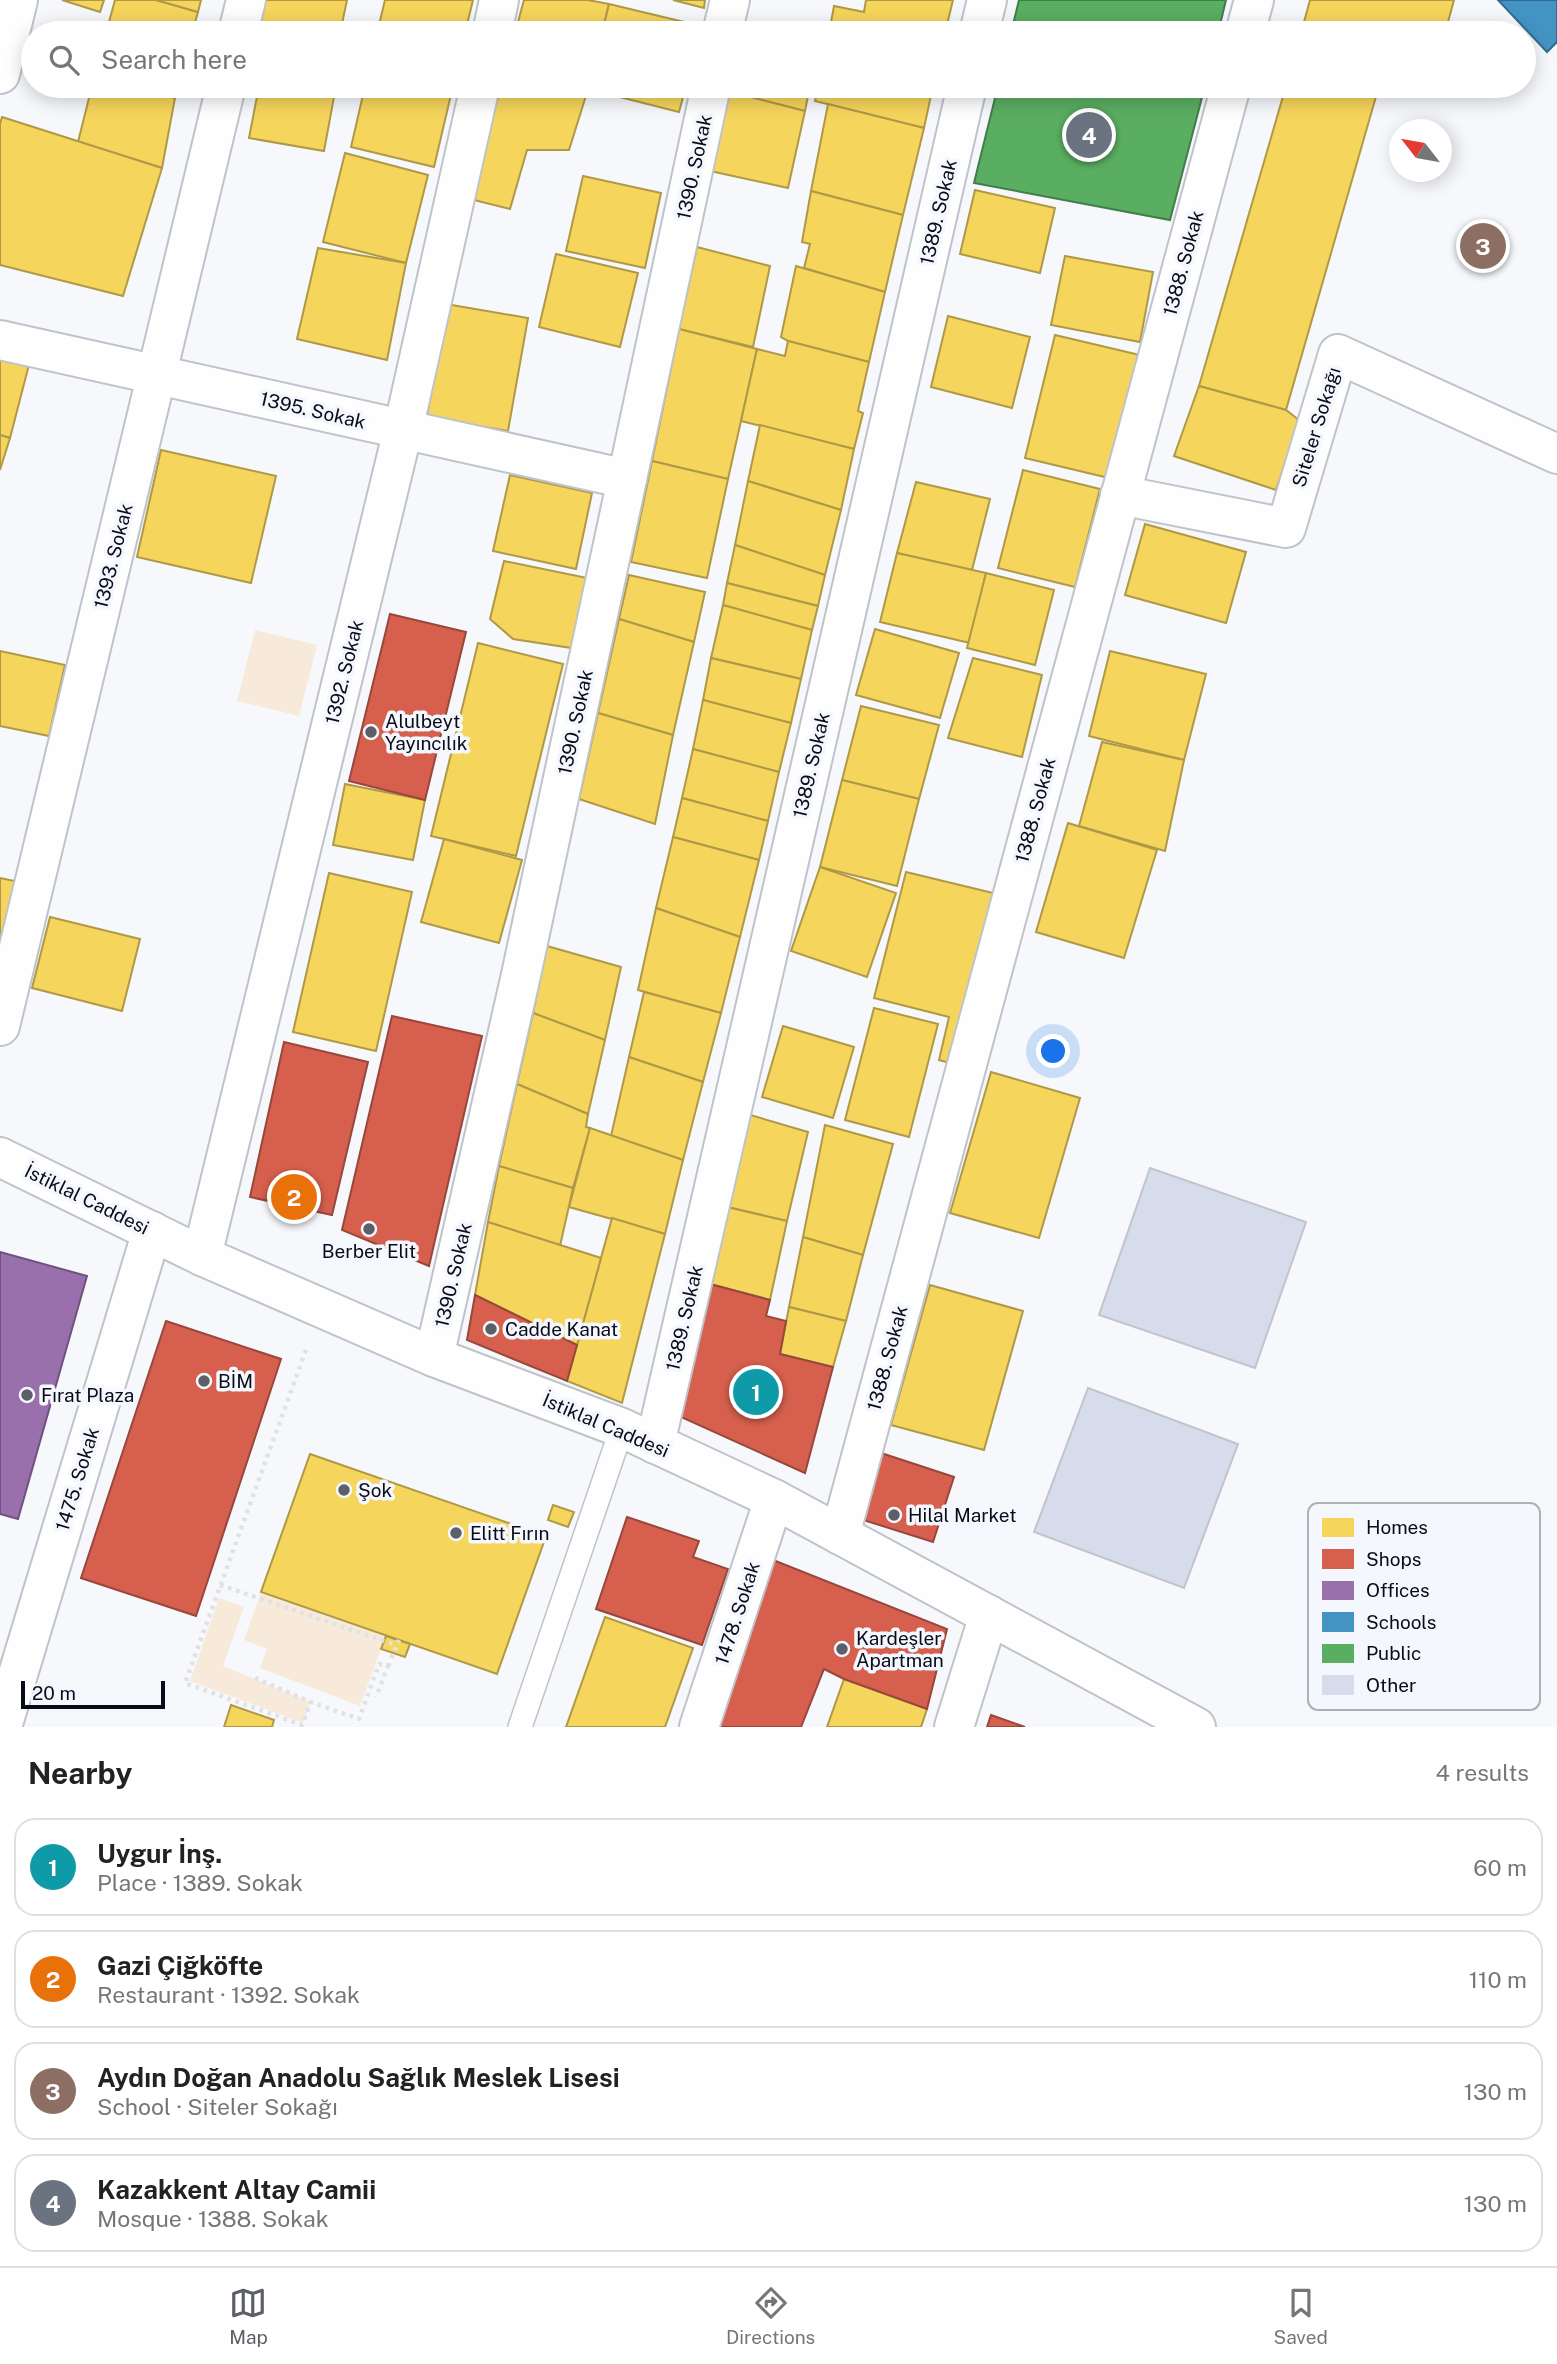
<!DOCTYPE html>
<html lang="en">
<head>
<meta charset="utf-8">
<style>
  :root { --surface:#fff; --page:#f2f2f2; --text:#222; --muted:#767676; --line:#e0e0e0; --accent:#5c5f67 }
  body { margin:0; font-family:"Public Sans",sans-serif; background:var(--page); color:var(--text) }
  .compass { position:absolute; left:1389px; top:119px; width:63px; height:63px; border-radius:50%; background:var(--surface); box-shadow:0 4px 18px #0003; rotate:301deg }
  .scale { position:absolute; left:21px; bottom:18px; width:144px; box-sizing:border-box; padding-left:7px; border:4px solid #090c17; border-top:0; font-size:19px; line-height:24px; white-space:nowrap; color:#090c17; -webkit-text-stroke:5px #f4f7fd; paint-order:stroke }
  .you { position:absolute; left:1054px; top:1052px; width:24px; height:24px; margin:-18px; border:5px solid #fff; border-radius:50%; background:#1a73e8; box-shadow:0 0 0 10px #1a73e833 }
  .badge { display:grid; place-items:center; width:46px; height:46px; border-radius:50%; background:var(--accent); color:#fff; font-size:23px; font-weight:700 }
  .pin { position:absolute; translate:-50% -50%; border:4px solid #fff; box-shadow:0 2px 7px #0006 }
  .list { margin:0; padding:0; list-style:none }
  h2 { display:flex; justify-content:space-between; align-items:center; height:91px; margin:0; padding:0 28px; font-size:30px }
  h2 small { font-size:23px; font-weight:400; color:var(--muted) }
  .list li { display:grid; grid-template-columns:46px 1fr auto; gap:21px; align-items:center; box-sizing:border-box; height:98px; margin:0 14px 14px; padding:0 14px; border:2px solid var(--line); border-radius:21px }
  .list b { display:block; font-size:26px; white-space:nowrap }
  .list p { margin:0; font-size:23px; white-space:nowrap; color:var(--muted) }
  .list em { font-size:23px; font-style:normal; color:var(--muted) }
  .icon { flex:none; width:38px; height:38px; fill:none; stroke:currentColor; stroke-width:2; stroke-linecap:round; stroke-linejoin:round }
  .map { position:relative; flex:none; width:1557px; height:1727px; overflow:hidden }
  .search { position:absolute; background:var(--surface); box-shadow:0 4px 18px #0003; left:21px; right:21px; top:21px; height:77px; display:flex; align-items:center; gap:18px; box-sizing:border-box; padding:0 24px; border-radius:38px; color:var(--muted); font-size:26px }
  .sheet { height:539px; background:var(--surface) }
  nav { display:flex; justify-content:space-around; align-items:center; box-sizing:border-box; height:98px; border-top:2px solid var(--line); background:var(--surface); font-size:19px; color:var(--muted) }
  nav a { display:grid; justify-items:center; gap:4px }
  nav .on { color:var(--accent) }
  .map>svg:first-child { display:block }
  .green { fill:#f8eada }
  .homes { fill:#f6d55c; stroke:#af9947; stroke-width:2 }
  .shops { fill:#d6604d; stroke:#98473d; stroke-width:2 }
  .offices { fill:#9970ab; stroke:#6e527f; stroke-width:2 }
  .schools { fill:#4393c3; stroke:#326a8f; stroke-width:2 }
  .public { fill:#5aae61; stroke:#427d4b; stroke-width:2 }
  .building { fill:#d6dcec; stroke:#c1c4cb; stroke-width:2 }
  .lines { fill:none; stroke-linecap:round; stroke-linejoin:round }
  .service-casing { stroke:#bfc3ca; stroke-width:26 }
  .minor-casing { stroke:#bfc3ca; stroke-width:42 }
  .tertiary-casing { stroke:#bfc3ca; stroke-width:42 }
  .path { stroke:#e0e1e2; stroke-width:4.5; stroke-dasharray:3.5 5; stroke-linecap:butt }
  .service { stroke:#fefefe; stroke-width:23 }
  .minor { stroke:#fefefe; stroke-width:38 }
  .tertiary { stroke:#fefefe; stroke-width:38 }
  .poi-dot { fill:#5c5f67; stroke:#f4f7fd; stroke-width:2.5 }
  .labels { text-anchor:middle; dominant-baseline:central; stroke-width:7; stroke-linejoin:round; paint-order:stroke }
  .street-label { font-size:19px; fill:#090c17; stroke:#f4f7fd }
  .poi-label { font-size:19px; fill:#090c17; stroke:#f4f7fd; text-anchor:start }
  .key { fill:#f4f7fd; stroke:#aeb0b8; stroke-width:2 }
  .key-label { font-size:19px; fill:#090c17 }
</style>
</head>
<body>
<div class="map">
<svg width="1557" height="1727" viewBox="0 0 1557 1727">
  <rect width="100%" height="100%" fill="#f6f8fb"/>
  <!-- green -->
  <g class="green">
    <path d="M255 630 317 645 299 716 237 701Z"/>
    <path d="M261 1592 386 1636 360 1706 260 1668 267 1649 244 1640Z"/>
    <path d="M219 1598 244 1607 223 1666 311 1702 303 1723 190 1681Z"/>
  </g>
  <!-- homes -->
  <g class="homes">
    <path d="M62 0H104L100 12Z"/>
    <path d="M115 0H156L198 12 192 33H106Z"/>
    <path d="M156 0H201L198 12Z"/>
    <path d="M263 0H347L340 33H254Z"/>
    <path d="M385 0H473L465 33H377Z"/>
    <path d="M524 0H588L609 4 602 33H515Z"/>
    <path d="M673 0H705L704 8Z"/>
    <path d="M866 0H953L945 33H829L834 6 864 12Z"/>
    <path d="M1310 0H1454L1445 33H1301Z"/>
    <path d="M609 4 701 26 699 33H602Z"/>
    <path d="M742 27 771 33H740Z"/>
    <path d="M92 86H134L175 98 162 168 78 142Z"/>
    <path d="M134 86H179L175 98Z"/>
    <path d="M259 86H336L324 151 249 138Z"/>
    <path d="M365 86H453L434 167 351 147Z"/>
    <path d="M501 86H589L569 150H527L510 209 470 199Z"/>
    <path d="M589 86H686L679 112 588 89Z"/>
    <path d="M728 86H810L805 111 727 91Z"/>
    <path d="M818 86H933L924 128 815 101Z"/>
    <path d="M1286 86H1379L1286 410 1199 386Z"/>
    <path d="M727 91 805 111 788 188 710 171Z"/>
    <path d="M828 104 924 128 903 215 811 191Z"/>
    <path d="M2 117 162 168 123 296 0 265V124Z"/>
    <path d="M345 153 428 175 406 263 323 242Z"/>
    <path d="M583 176 661 193 645 268 566 251Z"/>
    <path d="M975 190 1055 208 1040 273 960 254Z"/>
    <path d="M811 191 903 215 885 292 804 268 810 244 802 242Z"/>
    <path d="M697 247 770 266 753 347 679 329Z"/>
    <path d="M318 248 406 263 387 360 297 339Z"/>
    <path d="M556 254 638 273 620 347 539 327Z"/>
    <path d="M1065 256 1153 272 1140 342 1051 325Z"/>
    <path d="M796 266 885 292 869 362 788 341 781 337Z"/>
    <path d="M446 304 528 318 508 431 427 417Z"/>
    <path d="M948 316 1030 337 1012 408 931 387Z"/>
    <path d="M679 329 757 349 728 479 652 461Z"/>
    <path d="M1055 335 1144 356 1113 479 1025 458Z"/>
    <path d="M788 341 869 362 858 411 863 413 854 449 741 421 757 349 785 356Z"/>
    <path d="M0 346 31 357 10 438 0 435Z"/>
    <path d="M1199 386 1286 410 1299 420 1276 490 1174 456Z"/>
    <path d="M760 425 854 449 841 510 748 481Z"/>
    <path d="M0 435 10 438 0 470Z"/>
    <path d="M161 450 276 476 251 583 137 557Z"/>
    <path d="M652 461 728 479 707 578 631 562Z"/>
    <path d="M1023 470 1100 489 1075 587 998 568Z"/>
    <path d="M510 475 592 493 576 569 493 551Z"/>
    <path d="M748 481 841 510 825 575 735 545Z"/>
    <path d="M916 482 990 499 972 570 897 553Z"/>
    <path d="M1145 524 1246 552 1226 623 1125 595Z"/>
    <path d="M735 545 825 575 818 606 727 583Z"/>
    <path d="M897 553 986 573 970 643 880 622Z"/>
    <path d="M504 561 587 578 572 648 513 639 490 619Z"/>
    <path d="M986 573 1054 590 1035 665 967 648Z"/>
    <path d="M629 575 705 592 694 642 619 619Z"/>
    <path d="M727 583 818 606 812 630 723 605Z"/>
    <path d="M723 605 812 630 801 679 711 658Z"/>
    <path d="M619 619 694 642 673 735 598 713Z"/>
    <path d="M875 629 959 653 940 718 856 695Z"/>
    <path d="M478 643 563 664 516 856 431 836Z"/>
    <path d="M0 651 65 665 49 736 0 726Z"/>
    <path d="M1110 651 1206 674 1184 760 1089 736Z"/>
    <path d="M711 658 801 679 791 723 703 700Z"/>
    <path d="M973 658 1042 675 1022 757 948 738Z"/>
    <path d="M703 700 791 723 779 772 693 749Z"/>
    <path d="M861 706 939 725 919 799 842 780Z"/>
    <path d="M598 713 673 735 655 824 579 799Z"/>
    <path d="M1102 742 1184 760 1165 851 1079 826Z"/>
    <path d="M693 749 779 772 768 821 682 798Z"/>
    <path d="M842 780 919 799 897 886 820 867Z"/>
    <path d="M345 784 425 800 413 860 333 845Z"/>
    <path d="M682 798 768 821 759 860 673 837Z"/>
    <path d="M1068 823 1157 850 1124 958 1036 932Z"/>
    <path d="M673 837 759 860 740 937 656 908Z"/>
    <path d="M444 839 522 860 499 943 421 922Z"/>
    <path d="M820 867 896 893 867 977 791 951Z"/>
    <path d="M906 872 993 893 950 1063 939 1060 949 1017 874 998Z"/>
    <path d="M329 873 412 892 376 1051 293 1032Z"/>
    <path d="M0 878 24 883 0 966Z"/>
    <path d="M656 908 740 937 721 1013 638 990Z"/>
    <path d="M50 917 140 939 122 1011 32 988Z"/>
    <path d="M547 946 621 967 605 1040 533 1013Z"/>
    <path d="M644 992 721 1013 703 1082 629 1057Z"/>
    <path d="M874 1008 938 1024 909 1137 845 1120Z"/>
    <path d="M533 1013 605 1040 588 1114 517 1084Z"/>
    <path d="M783 1026 854 1047 833 1118 762 1097Z"/>
    <path d="M629 1057 703 1082 683 1160 611 1136Z"/>
    <path d="M991 1072 1080 1098 1039 1238 950 1213Z"/>
    <path d="M517 1084 588 1114 586 1127 590 1128 573 1188 499 1166Z"/>
    <path d="M747 1114 808 1132 787 1221 727 1207Z"/>
    <path d="M825 1125 893 1144 863 1255 803 1237Z"/>
    <path d="M590 1128 683 1160 665 1234 569 1207Z"/>
    <path d="M499 1166 573 1188 560 1246 488 1222Z"/>
    <path d="M727 1207 787 1221 770 1300 710 1284Z"/>
    <path d="M612 1218 665 1234 622 1403 567 1381Z"/>
    <path d="M488 1222 601 1258 577 1345 475 1295Z"/>
    <path d="M803 1237 863 1255 846 1321 789 1307Z"/>
    <path d="M930 1285 1023 1311 984 1450 891 1425Z"/>
    <path d="M789 1307 846 1321 833 1367 780 1354Z"/>
    <path d="M310 1454 546 1536 497 1674 261 1592Z"/>
    <path d="M553 1505 574 1512 568 1527 548 1520Z"/>
    <path d="M605 1617 693 1648 665 1727H566Z"/>
    <path d="M386 1636 410 1644 405 1657 381 1649Z"/>
    <path d="M844 1679 927 1709 921 1727H827Z"/>
    <path d="M231 1705 274 1720 272 1727H224Z"/>
  </g>
  <!-- shops -->
  <g class="shops">
    <path d="M390 614 466 632 425 800 349 781Z"/>
    <path d="M392 1016 482 1036 429 1266 342 1230Z"/>
    <path d="M284 1042 368 1062 332 1215 250 1197Z"/>
    <path d="M710 1284 770 1300 766 1316 786 1321 780 1354 833 1367 805 1473 681 1417Z"/>
    <path d="M475 1295 577 1345 567 1381 467 1340Z"/>
    <path d="M166 1321 281 1359 196 1616 81 1578Z"/>
    <path d="M875 1451 954 1477 933 1542 854 1517Z"/>
    <path d="M627 1517 699 1541 693 1557 728 1569 702 1645 596 1609Z"/>
    <path d="M773 1560 947 1629 927 1709 844 1679 824 1669 801 1727H713Z"/>
    <path d="M991 1715 1025 1727H987Z"/>
  </g>
  <!-- offices -->
  <path class="offices" d="M0 1252 87 1276 18 1519 0 1514Z"/>
  <!-- schools -->
  <path class="schools" d="M1498 0H1557V42L1547 52Z"/>
  <!-- public -->
  <g class="public">
    <path d="M1019 0H1226L1218 33H1011Z"/>
    <path d="M998 86H1205L1170 220 974 183Z"/>
  </g>
  <!-- building -->
  <g class="building">
    <path d="M1150 1168 1306 1222 1255 1368 1099 1315Z"/>
    <path d="M1088 1388 1238 1444 1184 1588 1034 1532Z"/>
  </g>
  <g class="lines">
    <!-- service casing -->
    <g class="service-casing">
      <path id="service" d="M520 1727 622 1428"/>
    </g>
    <!-- minor casing -->
    <g class="minor-casing">
      <g id="minor">
        <path d="M238 33 246 0"/>
        <path d="M492 33 499 0"/>
        <path d="M722 33 730 0"/>
        <path d="M979 33 987 0"/>
        <path d="M1245 33 1254 0"/>
        <path d="M0 74 18 0"/>
        <path d="M0 340 627 479"/>
        <path d="M1120 495 1286 528 1338 354 1557 454"/>
        <path d="M0 1026 226 86"/>
        <path d="M202 1256 403 430 480 86"/>
        <path d="M434 1357 521 975 711 86"/>
        <path d="M655 1444 967 86"/>
        <path d="M840 1535 1231 86"/>
        <path d="M2 1727 152 1231"/>
        <path d="M699 1727 774 1499"/>
        <path d="M954 1727 989 1615"/>
      </g>
    </g>
    <!-- tertiary casing -->
    <g class="tertiary-casing">
      <path id="tertiary" d="M0 1157 202 1256 434 1357 622 1428 774 1499 1196 1727"/>
    </g>
    <!-- path -->
    <g class="path">
      <path d="M306 1350 185 1683 302 1725 311 1702"/>
      <path d="M220 1585 396 1645"/>
      <path d="M388 1666 399 1640"/>
      <path d="M255 1678 311 1702 359 1719 379 1664 388 1666 376 1697"/>
    </g>
    <!-- service -->
    <use href="#service" class="service"/>
    <!-- minor -->
    <use href="#minor" class="minor"/>
    <!-- tertiary -->
    <use href="#tertiary" class="tertiary"/>
  </g>
  <!-- markers -->
  <g class="poi-dot">
    <circle cx="371" cy="732" r="7"/>
    <circle cx="369" cy="1229" r="7"/>
    <circle cx="491" cy="1329" r="7"/>
    <circle cx="204" cy="1381" r="7"/>
    <circle cx="27" cy="1395" r="7"/>
    <circle cx="344" cy="1490" r="7"/>
    <circle cx="894" cy="1515" r="7"/>
    <circle cx="456" cy="1533" r="7"/>
    <circle cx="842" cy="1649" r="7"/>
  </g>
  <g class="labels">
    <!-- street labels -->
    <g class="street-label">
      <text transform="translate(694 167) rotate(-78)">1390. Sokak</text>
      <text transform="translate(938 212) rotate(-77)">1389. Sokak</text>
      <text transform="translate(1183 263) rotate(-75)">1388. Sokak</text>
      <text transform="translate(313 410) rotate(13)">1395. Sokak</text>
      <text transform="translate(1316 427) rotate(-73)">Siteler Sokağı</text>
      <text transform="translate(113 556) rotate(-76)">1393. Sokak</text>
      <text transform="translate(344 672) rotate(-76)">1392. Sokak</text>
      <text transform="translate(575 722) rotate(-78)">1390. Sokak</text>
      <text transform="translate(811 765) rotate(-77)">1389. Sokak</text>
      <text transform="translate(1035 810) rotate(-75)">1388. Sokak</text>
      <text transform="translate(87 1199) rotate(26)">İstiklal Caddesi</text>
      <text transform="translate(453 1275) rotate(-77)">1390. Sokak</text>
      <text transform="translate(684 1318) rotate(-77)">1389. Sokak</text>
      <text transform="translate(887 1358) rotate(-75)">1388. Sokak</text>
      <text transform="translate(606 1425) rotate(23)">İstiklal Caddesi</text>
      <text transform="translate(77 1479) rotate(-73)">1475. Sokak</text>
      <text transform="translate(737 1613) rotate(-72)">1478. Sokak</text>
    </g>
    <!-- poi labels -->
    <g class="poi-label">
      <text x="385" y="721">Alulbeyt<tspan x="385" dy="22">Yayıncılık</tspan></text>
      <text x="369" y="1251" text-anchor="middle">Berber Elit</text>
      <text x="505" y="1329">Cadde Kanat</text>
      <text x="218" y="1381">BİM</text>
      <text x="41" y="1395">Fırat Plaza</text>
      <text x="358" y="1490">Şok</text>
      <text x="908" y="1515">Hilal Market</text>
      <text x="470" y="1533">Elitt Fırın</text>
      <text x="856" y="1638">Kardeşler<tspan x="856" dy="22">Apartman</tspan></text>
    </g>
  </g>
  <!-- legend -->
  <rect x="1308" y="1503" width="232" height="207" rx="10" class="key"/>
  <rect x="1322" y="1518" width="32" height="19" fill="#f6d55c"/>
  <rect x="1322" y="1549" width="32" height="20" fill="#d6604d"/>
  <rect x="1322" y="1581" width="32" height="19" fill="#9970ab"/>
  <rect x="1322" y="1612" width="32" height="20" fill="#4393c3"/>
  <rect x="1322" y="1644" width="32" height="19" fill="#5aae61"/>
  <rect x="1322" y="1675" width="32" height="20" fill="#d6dcec"/>
  <g class="key-label">
    <text x="1366" y="1534">Homes</text>
    <text x="1366" y="1566">Shops</text>
    <text x="1366" y="1597">Offices</text>
    <text x="1366" y="1629">Schools</text>
    <text x="1366" y="1660">Public</text>
    <text x="1366" y="1692">Other</text>
  </g>
</svg>
<svg class="compass" viewBox="-18 -18 36 36"><path d="M0-13l5 13h-10z" fill="#e53935"/><path d="M0 13l5-13h-10z" fill="#767676"/></svg>
<div class="scale">20 m</div>
<div class="you"></div>
<div class="pin badge" style="left:756px;top:1392px;background:#0f9aa8">1</div>
<div class="pin badge" style="left:294px;top:1197px;background:#e8710a">2</div>
<div class="pin badge" style="left:1483px;top:246px;background:#8d6e63">3</div>
<div class="pin badge" style="left:1089px;top:135px;background:#6b7280">4</div>
<div class="search"><svg class="icon" aria-label="search" viewBox="0 0 24 24"><circle cx="10" cy="10" r="6"/><path d="M15 15l6 6"/></svg>Search here</div>
</div>
<section class="sheet">
<h2>Nearby<small>4 results</small></h2>
<ul class="list">
<li><span class="badge" style="background:#0f9aa8">1</span><div><b>Uygur İnş.</b><p>Place · 1389. Sokak</p></div><em>60 m</em></li>
<li><span class="badge" style="background:#e8710a">2</span><div><b>Gazi Çiğköfte</b><p>Restaurant · 1392. Sokak</p></div><em>110 m</em></li>
<li><span class="badge" style="background:#8d6e63">3</span><div><b>Aydın Doğan Anadolu Sağlık Meslek Lisesi</b><p>School · Siteler Sokağı</p></div><em>130 m</em></li>
<li><span class="badge" style="background:#6b7280">4</span><div><b>Kazakkent Altay Camii</b><p>Mosque · 1388. Sokak</p></div><em>130 m</em></li>
</ul>
</section>
<nav>
<a class="on"><svg class="icon" aria-label="map" viewBox="0 0 24 24"><path d="M3 6l6-2 6 2 6-2v14l-6 2-6-2-6 2zM9 4v14M15 6v14"/></svg>Map</a>
<a><svg class="icon" aria-label="directions" viewBox="0 0 24 24"><path d="M12 3l9 9-9 9-9-9zM9 14v-3h6M13 9l2 2-2 2"/></svg>Directions</a>
<a><svg class="icon" aria-label="saved" viewBox="0 0 24 24"><path d="M7 4h10v16l-5-4-5 4z"/></svg>Saved</a>
</nav>
</body>
</html>
